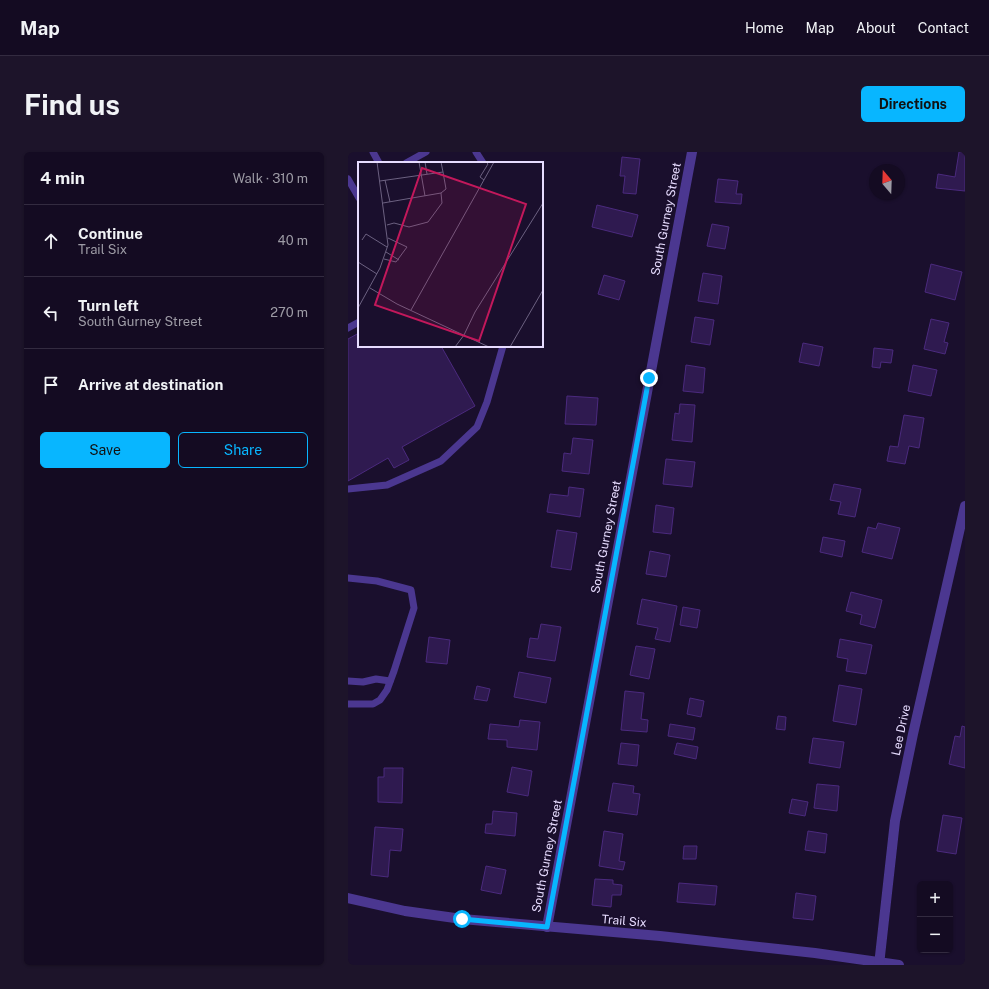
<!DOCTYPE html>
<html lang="en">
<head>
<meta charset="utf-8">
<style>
  :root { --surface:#140b22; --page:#1d142a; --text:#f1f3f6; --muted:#9d9ba5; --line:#332b40; --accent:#08b6ff }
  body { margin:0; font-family:"Public Sans",sans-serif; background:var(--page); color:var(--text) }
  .controls { position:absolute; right:12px; bottom:12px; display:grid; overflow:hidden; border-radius:6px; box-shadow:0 1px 3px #0004 }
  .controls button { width:36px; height:36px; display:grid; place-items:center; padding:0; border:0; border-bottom:1px solid var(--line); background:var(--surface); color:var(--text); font:20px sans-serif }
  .compass { position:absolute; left:521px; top:12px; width:36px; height:36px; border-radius:50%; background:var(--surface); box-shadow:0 1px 3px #0004; rotate:341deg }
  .stop { position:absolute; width:12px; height:12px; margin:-9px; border:3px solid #08b6ff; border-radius:50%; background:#fff }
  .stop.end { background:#08b6ff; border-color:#fff; box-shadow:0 1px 4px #0008 }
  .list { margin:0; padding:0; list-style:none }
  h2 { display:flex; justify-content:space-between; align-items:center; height:52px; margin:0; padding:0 16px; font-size:17px }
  h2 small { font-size:13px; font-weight:400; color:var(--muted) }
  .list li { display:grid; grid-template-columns:26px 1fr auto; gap:12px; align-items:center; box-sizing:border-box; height:72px; padding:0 16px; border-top:1px solid var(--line) }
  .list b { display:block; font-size:15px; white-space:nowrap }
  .list p { margin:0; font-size:13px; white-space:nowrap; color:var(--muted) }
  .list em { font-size:13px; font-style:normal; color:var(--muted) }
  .actions { display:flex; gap:8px; padding:12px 16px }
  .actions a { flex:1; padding:9px 0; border:1px solid var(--accent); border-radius:6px; text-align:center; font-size:14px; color:var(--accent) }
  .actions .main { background:var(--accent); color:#111 }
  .icon { flex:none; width:22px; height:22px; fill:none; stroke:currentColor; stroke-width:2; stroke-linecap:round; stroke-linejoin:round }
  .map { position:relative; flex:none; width:617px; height:813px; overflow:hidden; border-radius:6px }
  header { display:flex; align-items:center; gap:24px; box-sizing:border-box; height:56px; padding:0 20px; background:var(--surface); border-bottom:1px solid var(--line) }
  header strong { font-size:19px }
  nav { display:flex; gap:22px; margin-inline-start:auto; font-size:14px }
  .intro { display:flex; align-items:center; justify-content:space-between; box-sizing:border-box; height:96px; padding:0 24px }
  h1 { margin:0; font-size:28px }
  .button { padding:10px 18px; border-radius:6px; background:var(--accent); color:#111; font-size:14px; font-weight:700 }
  main { display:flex; gap:24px; padding:0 24px }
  aside { flex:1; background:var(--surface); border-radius:6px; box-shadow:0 1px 3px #0004 }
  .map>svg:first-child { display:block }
  .building { fill:#2f1a50; stroke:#4b2a7e }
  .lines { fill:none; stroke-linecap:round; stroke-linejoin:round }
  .lane { stroke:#4b3790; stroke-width:7 }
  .street { stroke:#4b3790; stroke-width:10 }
  .route { stroke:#08b6ff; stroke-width:5 }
  .labels { text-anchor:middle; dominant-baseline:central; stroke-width:3.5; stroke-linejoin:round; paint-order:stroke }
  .street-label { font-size:12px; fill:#e7dcff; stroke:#1a0f2d }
  .inset-road { fill:none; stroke:#6c6181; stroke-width:1 }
  .view { fill:#c2185b; fill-opacity:0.15; stroke:#c2185b; stroke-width:2 }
  .inset-edge { fill:none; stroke:#e7dcff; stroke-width:2 }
</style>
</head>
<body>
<header>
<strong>Map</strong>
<nav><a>Home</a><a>Map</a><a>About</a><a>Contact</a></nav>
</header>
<div class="intro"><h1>Find us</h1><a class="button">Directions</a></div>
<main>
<aside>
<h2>4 min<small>Walk · 310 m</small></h2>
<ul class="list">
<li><svg class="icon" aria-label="ahead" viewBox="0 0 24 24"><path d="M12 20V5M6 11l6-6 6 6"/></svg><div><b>Continue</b><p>Trail Six</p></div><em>40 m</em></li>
<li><svg class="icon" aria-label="left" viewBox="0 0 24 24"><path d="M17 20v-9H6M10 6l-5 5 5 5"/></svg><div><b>Turn left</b><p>South Gurney Street</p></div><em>270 m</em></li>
<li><svg class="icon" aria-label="arrive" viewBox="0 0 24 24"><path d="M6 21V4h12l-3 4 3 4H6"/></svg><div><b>Arrive at destination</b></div></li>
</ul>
<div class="actions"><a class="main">Save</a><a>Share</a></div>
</aside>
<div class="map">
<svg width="617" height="813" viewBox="0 0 617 813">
  <rect width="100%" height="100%" fill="#1a0f2d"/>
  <!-- building -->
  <g class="building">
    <path d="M611 0H617V39L588 36 590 22 607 25Z"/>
    <path d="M274 5 292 7 288 42 275 41 277 24H272Z"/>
    <path d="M370 27 390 29 388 42H394L393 52 367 50Z"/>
    <path d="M249 53 290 63 284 85 244 75Z"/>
    <path d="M364 72 381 75 377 97 359 94Z"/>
    <path d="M583 112 614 120 607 148 577 140Z"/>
    <path d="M355 121 374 124 370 152 350 149Z"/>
    <path d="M256 123 277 129 271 148 250 142Z"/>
    <path d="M347 165 366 168 362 193 343 190Z"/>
    <path d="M583 167 601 171 596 190 600 191 597 202 576 197Z"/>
    <path d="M11 181V194H93L127 254 54 295 61 308 46 316 40 306 0 329V187Z"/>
    <path d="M455 191 475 195 471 214 451 210Z"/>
    <path d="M526 196 545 198 543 211 533 210 532 216 524 215Z"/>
    <path d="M338 213 357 216 355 241 335 239Z"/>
    <path d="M565 213 589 218 583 244 560 239Z"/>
    <path d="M219 244 250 246 248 273 217 272Z"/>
    <path d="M332 252 347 253 344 290 324 288 327 261 331 262Z"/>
    <path d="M556 263 576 266 571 296 561 294 557 312 539 309 542 294 550 295Z"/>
    <path d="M225 286 245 288 241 322 214 319 216 301 223 302Z"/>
    <path d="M318 307 347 310 344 335 315 332Z"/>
    <path d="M486 332 513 337 507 365 490 362 493 350 482 348Z"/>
    <path d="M221 335 236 337 232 365 199 360 202 342 220 344Z"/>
    <path d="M308 353 326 356 323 382 305 380Z"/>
    <path d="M530 371 552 376 544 407 514 400 520 375 528 377Z"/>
    <path d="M209 378 229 381 223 418 203 415Z"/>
    <path d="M475 385 497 389 494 405 472 400Z"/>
    <path d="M302 399 322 403 318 425 298 422Z"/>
    <path d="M503 440 534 448 527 476 512 472 514 463 498 459Z"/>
    <path d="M294 447 329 454 322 490 307 487 310 476 289 472Z"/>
    <path d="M335 455 352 458 349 476 332 473Z"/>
    <path d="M193 472 213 475 207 509 179 505 182 486 190 487Z"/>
    <path d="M81 485 102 488 99 512 78 510Z"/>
    <path d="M492 487 524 493 518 522 498 519 500 507 489 505Z"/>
    <path d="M288 494 307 497 301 527 282 523Z"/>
    <path d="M171 520 203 526 198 551 166 545Z"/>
    <path d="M491 533 514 537 508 573 485 569Z"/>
    <path d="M129 534 142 537 139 549 126 547Z"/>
    <path d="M277 539 296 541 293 567 300 568 299 580 273 578Z"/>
    <path d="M342 546 356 549 353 565 339 562Z"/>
    <path d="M430 564 438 565 437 578 428 577Z"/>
    <path d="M172 568 192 570 189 598 159 595V588L140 587 142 572 171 575Z"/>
    <path d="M322 572 347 576 345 588 320 584Z"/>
    <path d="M614 574 617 575V616L601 612 607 584 612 585Z"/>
    <path d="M465 586 496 590 492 616 461 611Z"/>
    <path d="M273 591 291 593 289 614 270 612Z"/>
    <path d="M329 591 350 595 348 607 326 602Z"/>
    <path d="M164 615 184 619 180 644 159 640Z"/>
    <path d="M36 616H55L54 651 30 650V625H36Z"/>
    <path d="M265 631 286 634 285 641 292 642 289 663 260 659Z"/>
    <path d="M469 632 491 634 489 659 466 656Z"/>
    <path d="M444 647 460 650 457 664 441 661Z"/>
    <path d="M145 659 169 661 167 684 137 681 138 672H144Z"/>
    <path d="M595 663 614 666 608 702 589 699Z"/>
    <path d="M27 675 55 677 53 699 42 698 40 725 23 723Z"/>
    <path d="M256 679 275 682 271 709 277 710 275 718 251 714Z"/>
    <path d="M460 679 479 682 477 701 457 698Z"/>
    <path d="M336 694H349L348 707H335Z"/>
    <path d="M138 714 158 718 153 742 133 738Z"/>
    <path d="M247 727 265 728V732L274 733 273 743H264L263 755 244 753Z"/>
    <path d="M331 731 369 734 367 753 329 750Z"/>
    <path d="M448 741 468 744 465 768 445 766Z"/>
  </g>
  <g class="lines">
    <!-- lane -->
    <g class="lane">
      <path d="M25 0 31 11"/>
      <path d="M128 0 135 11"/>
      <path d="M58 11 78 0"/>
      <path d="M0 27 11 46"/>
      <path d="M0 176 11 170"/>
      <path d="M0 337 39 333 93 309 129 275 139 250 155 194"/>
      <path d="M0 426 29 429 63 438 66 456 46 519 39 538 32 548 25 552H0"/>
      <path d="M0 529 15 530 28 527 42 529"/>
    </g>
    <!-- street -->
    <g class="street">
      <path d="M0 746 57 759 114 767 312 784 467 801 551 813"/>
      <path d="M199 775 344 0"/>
      <path d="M531 813 547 669 565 582 617 354"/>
    </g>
  </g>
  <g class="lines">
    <!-- route -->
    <path class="route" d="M114 767 199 775 301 226"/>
  </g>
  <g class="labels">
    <!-- street labels -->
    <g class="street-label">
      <text transform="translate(318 67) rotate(-79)">South Gurney Street</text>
      <text transform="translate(258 385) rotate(-79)">South Gurney Street</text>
      <text transform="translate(553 578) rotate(-78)">Lee Drive</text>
      <text transform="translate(199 704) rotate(-79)">South Gurney Street</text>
      <text transform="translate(276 769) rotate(5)">Trail Six</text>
    </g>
  </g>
  <!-- overview -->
  <g transform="translate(10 10)">
    <rect width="185" height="185" fill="#1a0f2d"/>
    <path class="inset-road" d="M61 0 67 34M67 0 69 12M27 18 32 40M126 18 122 15 130 2 128 0M22 19 85 10 83 0M83 31 88 27 85 10M25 41 83 31 84 41 70 60 51 65 36 61 29 63M4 78 8 72 29 85M28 90 41 98M26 97 38 100 49 85 30 76M0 100 19 112M12 126 39 142 131 185M0 146 22 106 30 83 19 0M53 148 136 0M97 185 106 173 117 150 185 41M152 185 185 128"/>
    <path class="view" d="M64 6 168 42 121 179 17 143Z"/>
    <rect width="185" height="185" class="inset-edge"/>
  </g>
</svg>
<div class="controls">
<button>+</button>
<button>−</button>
</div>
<svg class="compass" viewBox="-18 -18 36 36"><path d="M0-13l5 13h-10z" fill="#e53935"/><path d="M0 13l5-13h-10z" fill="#9d9ba5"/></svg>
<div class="stop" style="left:114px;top:767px"></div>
<div class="stop end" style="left:301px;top:226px"></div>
</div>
</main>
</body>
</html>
